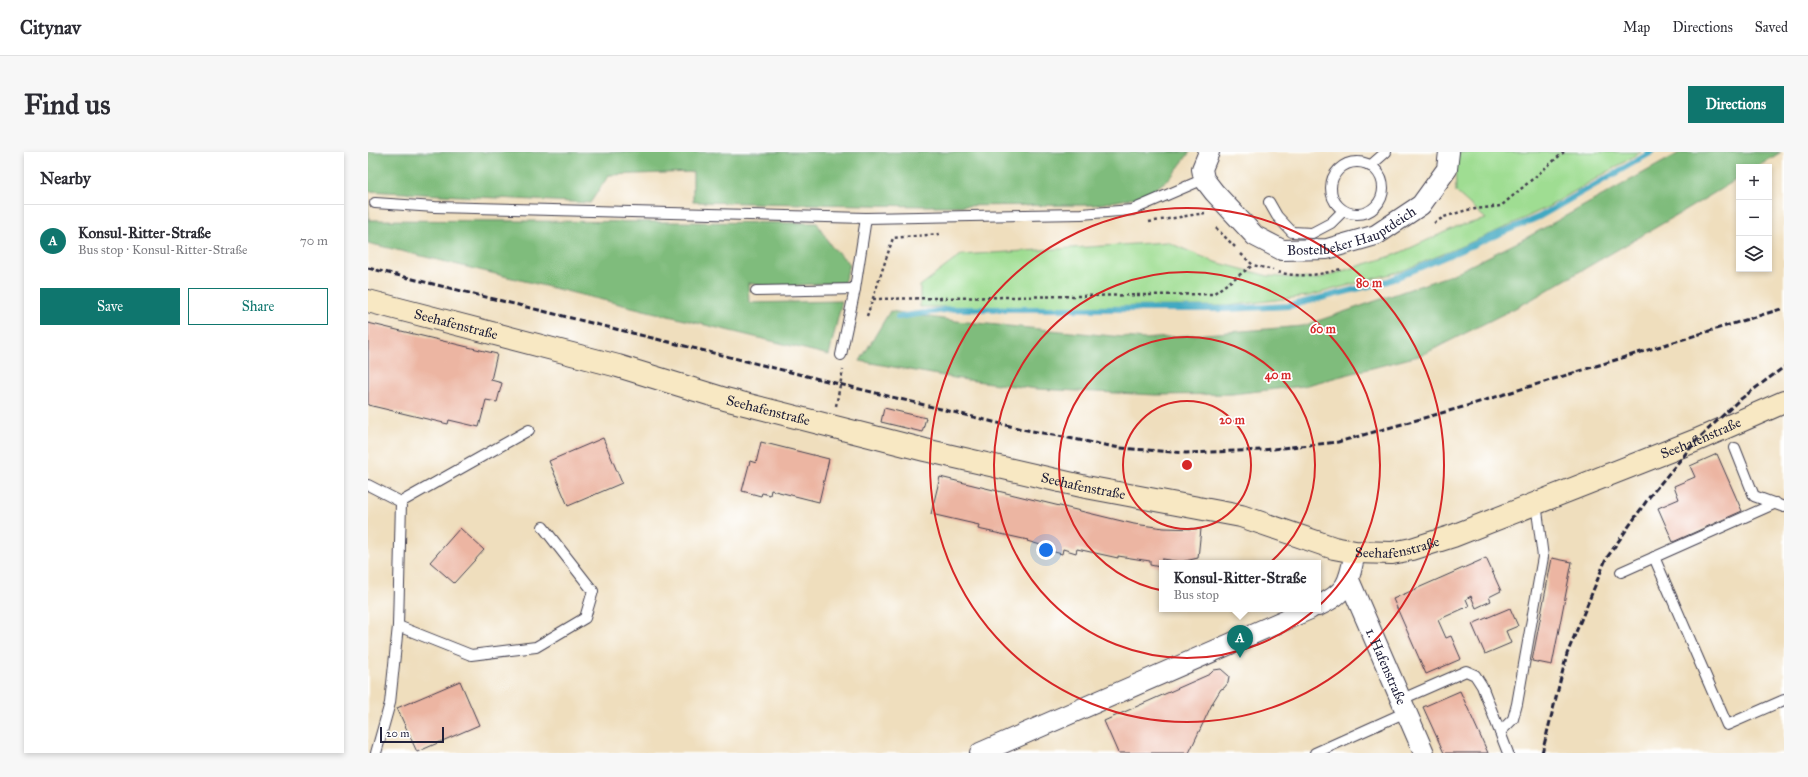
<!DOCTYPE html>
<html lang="en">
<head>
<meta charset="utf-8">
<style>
  :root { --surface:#fff; --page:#f7f7f7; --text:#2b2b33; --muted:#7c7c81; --line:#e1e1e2; --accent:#0f766e }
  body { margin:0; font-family:"IM FELL Great Primer",serif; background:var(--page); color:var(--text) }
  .controls { position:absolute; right:12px; top:12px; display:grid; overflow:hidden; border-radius:0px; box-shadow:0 2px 6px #0003 }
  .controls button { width:36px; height:36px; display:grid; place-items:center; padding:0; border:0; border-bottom:1px solid var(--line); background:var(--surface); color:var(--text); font:20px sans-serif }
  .scale { position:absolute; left:12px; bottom:10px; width:64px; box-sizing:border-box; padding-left:4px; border:2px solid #22223b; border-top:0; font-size:11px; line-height:14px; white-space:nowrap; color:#22223b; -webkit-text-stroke:3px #fff; paint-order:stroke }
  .you { position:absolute; left:678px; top:398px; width:14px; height:14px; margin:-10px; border:3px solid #fff; border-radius:50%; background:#1a73e8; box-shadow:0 0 0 6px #1a73e833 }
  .badge { display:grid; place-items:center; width:26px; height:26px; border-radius:50%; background:var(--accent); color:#fff; font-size:13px; font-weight:700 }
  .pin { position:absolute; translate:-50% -33px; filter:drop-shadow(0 1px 2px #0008) }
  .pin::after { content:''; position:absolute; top:21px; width:14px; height:12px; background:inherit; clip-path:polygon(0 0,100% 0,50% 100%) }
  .popup { position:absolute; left:791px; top:408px; width:162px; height:52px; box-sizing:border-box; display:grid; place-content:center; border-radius:0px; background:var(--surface); filter:drop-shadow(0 1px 3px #0005); font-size:13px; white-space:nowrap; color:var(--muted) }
  .popup b { font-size:15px; color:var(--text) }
  .popup::after { content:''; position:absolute; left:50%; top:100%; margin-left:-8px; border:8px solid transparent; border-top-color:var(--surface) }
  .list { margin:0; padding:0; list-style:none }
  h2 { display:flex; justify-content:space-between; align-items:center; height:52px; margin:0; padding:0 16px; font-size:17px }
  h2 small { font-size:13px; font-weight:400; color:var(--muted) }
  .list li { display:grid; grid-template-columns:26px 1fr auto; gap:12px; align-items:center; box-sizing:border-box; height:72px; padding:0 16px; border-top:1px solid var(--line) }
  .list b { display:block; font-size:15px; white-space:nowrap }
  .list p { margin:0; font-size:13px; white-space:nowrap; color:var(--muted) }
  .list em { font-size:13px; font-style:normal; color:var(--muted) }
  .actions { display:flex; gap:8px; padding:12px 16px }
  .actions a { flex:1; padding:9px 0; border:1px solid var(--accent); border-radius:0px; text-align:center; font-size:14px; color:var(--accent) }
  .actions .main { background:var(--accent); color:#fff }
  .icon { flex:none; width:22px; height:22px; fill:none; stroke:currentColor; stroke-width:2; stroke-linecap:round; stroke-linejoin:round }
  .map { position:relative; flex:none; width:1416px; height:601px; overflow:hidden; border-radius:0px }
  header { display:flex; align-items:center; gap:24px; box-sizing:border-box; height:56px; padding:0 20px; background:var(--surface); border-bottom:1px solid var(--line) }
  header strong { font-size:19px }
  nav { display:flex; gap:22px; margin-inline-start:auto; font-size:14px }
  .intro { display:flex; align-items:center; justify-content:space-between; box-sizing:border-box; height:96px; padding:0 24px }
  h1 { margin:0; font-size:28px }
  .button { padding:10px 18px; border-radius:0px; background:var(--accent); color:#fff; font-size:14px; font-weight:700 }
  main { display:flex; gap:24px; padding:0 24px }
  aside { flex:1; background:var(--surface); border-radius:0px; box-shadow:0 2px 6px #0003 }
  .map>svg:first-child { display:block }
  .green { fill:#9fdd92; stroke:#608066 }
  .forest { fill:#7fbc7c; stroke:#506f5c }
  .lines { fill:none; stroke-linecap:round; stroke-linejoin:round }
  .stream { stroke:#42a9c2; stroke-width:6 }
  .building { fill:#ecb5a2 }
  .lane-casing { stroke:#413e4e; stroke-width:12 }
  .street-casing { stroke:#413e4e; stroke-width:22 }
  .secondary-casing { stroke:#413e4e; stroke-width:24 }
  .path { stroke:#413e4e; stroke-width:2.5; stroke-dasharray:3 3; stroke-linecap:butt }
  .lane { stroke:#fff; stroke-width:10 }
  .street { stroke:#fff; stroke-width:20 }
  .secondary { stroke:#f8e8c3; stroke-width:22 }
  .rail { stroke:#22223b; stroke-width:3; stroke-dasharray:6 3; stroke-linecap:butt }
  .ring { fill:none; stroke:#d62828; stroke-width:2 }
  .labels { text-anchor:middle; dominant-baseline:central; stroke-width:3.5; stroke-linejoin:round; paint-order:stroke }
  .street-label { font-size:14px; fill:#22223b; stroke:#fff }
  .centre { fill:#d62828; stroke:#fff; stroke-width:2 }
  .ring-label { font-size:12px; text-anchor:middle; font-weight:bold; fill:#d62828; stroke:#fff; stroke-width:3.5; stroke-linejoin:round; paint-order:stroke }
</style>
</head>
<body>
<header>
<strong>Citynav</strong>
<nav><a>Map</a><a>Directions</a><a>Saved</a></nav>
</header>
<div class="intro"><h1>Find us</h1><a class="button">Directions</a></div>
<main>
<aside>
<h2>Nearby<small></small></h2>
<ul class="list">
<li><span class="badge">A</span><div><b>Konsul-Ritter-Straße</b><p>Bus stop · Konsul-Ritter-Straße</p></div><em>70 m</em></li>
</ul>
<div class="actions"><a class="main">Save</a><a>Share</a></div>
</aside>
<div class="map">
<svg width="1416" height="601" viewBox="0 0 1416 601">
  <rect width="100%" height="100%" fill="#fff"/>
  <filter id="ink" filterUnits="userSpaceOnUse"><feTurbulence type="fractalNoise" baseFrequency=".025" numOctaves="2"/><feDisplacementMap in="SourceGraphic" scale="8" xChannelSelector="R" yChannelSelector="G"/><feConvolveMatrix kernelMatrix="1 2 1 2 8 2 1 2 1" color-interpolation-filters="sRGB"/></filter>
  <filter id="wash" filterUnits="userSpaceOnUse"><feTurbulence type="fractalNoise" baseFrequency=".012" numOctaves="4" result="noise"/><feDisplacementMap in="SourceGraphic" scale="16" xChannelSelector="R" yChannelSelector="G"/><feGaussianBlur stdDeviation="0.9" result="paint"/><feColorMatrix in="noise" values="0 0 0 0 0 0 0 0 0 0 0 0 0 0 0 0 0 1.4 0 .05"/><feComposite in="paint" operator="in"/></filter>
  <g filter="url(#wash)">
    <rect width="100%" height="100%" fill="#efdebd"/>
    <!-- green -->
    <path class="green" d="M1088 0H1273L1180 55 1123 82 1034 119 940 144 859 154 552 155V134L593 103 799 90 847 110 900 124 948 127 1027 103 1088 75 1118 67 1088 40 1087 7Z"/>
    <!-- forest -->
    <g class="forest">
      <path d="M0 0H822L803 25 778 44 726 53 557 54 325 50V20L241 23 222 51 0 39 1 68 449 71 463 94 482 112 476 130 401 135 380 131 381 151 474 149 461 203 0 91Z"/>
      <path d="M1313 0H1413L1389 15H1371V26L1318 58 1159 150 1054 203 935 234 864 242 788 243 669 237 592 227 492 209 522 159 588 169 776 187 935 174 1083 123 1156 87Z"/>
    </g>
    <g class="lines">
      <!-- stream -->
      <path class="stream" d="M530 165 583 157H858L921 154 1020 129 1171 65 1284 0"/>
    </g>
    <g id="blocks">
      <!-- building -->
      <g class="building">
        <path d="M0 171 129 202 123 228 134 231 129 250 118 248 111 275 81 268 80 272 0 253Z"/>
        <path d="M516 256 558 266 554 280 513 270Z"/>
        <path d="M235 286 254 331 200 354 181 309Z"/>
        <path d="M393 290 461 307 451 350 403 338 402 343 394 341 393 344 374 339 382 309 388 311Z"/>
        <path d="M1349 302 1374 359 1305 390 1290 356 1311 347 1306 334 1327 325 1322 314Z"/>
        <path d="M572 325 766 372 796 376 833 377 830 406 813 410 794 407 792 415 782 413V409L750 404V406L709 397 708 401 695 397 694 402 675 397 676 394 659 389 660 388 610 377 611 373 563 362Z"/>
        <path d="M92 376 116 398 86 431 62 410Z"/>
        <path d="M1118 406 1133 439 1121 445 1123 449 1108 456 1103 444 1098 447 1101 454 1070 468 1078 486 1083 484 1093 507 1058 522 1025 447Z"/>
        <path d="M1184 406 1204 410 1184 513 1164 509Z"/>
        <path d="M1142 456 1150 474 1138 479 1143 491 1117 502 1104 472Z"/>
        <path d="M853 517 861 524 860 531 856 536 853 537 845 550 821 601H750L736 569 842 522 846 518Z"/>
        <path d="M92 529 111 573 49 600 29 556Z"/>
        <path d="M1092 539 1120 601H1076L1055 555Z"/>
      </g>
    </g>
  </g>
  <g filter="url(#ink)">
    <use href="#blocks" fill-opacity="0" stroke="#413e4e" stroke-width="1"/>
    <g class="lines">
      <!-- lane casing -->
      <g class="lane-casing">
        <g id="lane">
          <circle cx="989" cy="36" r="26"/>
          <path d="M1002 14 1018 0"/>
          <path d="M901 50 909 64 924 80 944 81 963 71 975 59"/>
          <path d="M7 51 67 55 498 66"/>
          <path d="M388 139 487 137"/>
          <path d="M473 203 487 137 498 66 713 62 764 58 836 27"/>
          <path d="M1367 296 1386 344 1416 355"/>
          <path d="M0 333 33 350 30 474 22 551 8 601"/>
          <path d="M33 350 161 278"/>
          <path d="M1286 405 1359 573 1416 548"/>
          <path d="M1253 420 1408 351"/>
          <path d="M30 474 103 503 168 495 217 466 225 439 175 375"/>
          <path d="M1032 548 1098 519 1107 523 1114 534 1140 601"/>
          <path d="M1132 580 1145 567 1149 552 1175 405 1168 351"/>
          <path d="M947 601 1038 560"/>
        </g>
      </g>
      <!-- street casing -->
      <g class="street-casing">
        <g id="street">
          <path id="s1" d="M841 0 834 17 836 27 846 40 887 84 914 98 959 97 1008 83 1053 53 1079 17 1081 0"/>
          <path id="s2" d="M981 428 1056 601"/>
          <path d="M950 454C980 440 981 430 987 400"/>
          <path d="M612 601 942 457"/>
        </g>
      </g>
      <!-- secondary casing -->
      <g class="secondary-casing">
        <g id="secondary">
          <path id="s3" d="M0 149 250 214 357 247 557 298 718 335 873 364 966 396 987 400 1024 401 1044 397 1085 384 1329 288 1416 250"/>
        </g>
      </g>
      <!-- path -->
      <g class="path">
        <path d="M781 70 837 61"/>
        <path d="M1066 71 1076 65 1099 58 1133 54 1196 0"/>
        <path d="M848 76 867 95"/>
        <path d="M873 102 885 113 905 118"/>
        <path d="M910 120C930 126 953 123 973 117"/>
        <path d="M505 147 845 142 885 113"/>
        <path d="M499 164 525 86 572 82"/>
        <path d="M468 254 475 218"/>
      </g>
      <!-- lane -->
      <use href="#lane" class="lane"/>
      <!-- street -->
      <use href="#street" class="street"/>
      <!-- secondary -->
      <use href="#secondary" class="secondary"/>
      <!-- rail -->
      <g class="rail">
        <path d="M0 116 654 277 752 296 818 301 895 298 970 290 1095 255 1416 156"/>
        <path d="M1174 601 1199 502 1238 407 1282 344 1329 288 1370 249 1416 215"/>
      </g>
    </g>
  </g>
  <!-- distance rings -->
  <g class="ring">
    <circle cx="819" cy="313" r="64"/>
    <circle cx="819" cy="313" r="128"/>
    <circle cx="819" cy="313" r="193"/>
    <circle cx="819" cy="313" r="257"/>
  </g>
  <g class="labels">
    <!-- street labels -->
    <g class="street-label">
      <text stroke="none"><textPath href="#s1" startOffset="209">Bostelbeker Hauptdeich</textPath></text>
      <text stroke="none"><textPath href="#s3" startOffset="91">Seehafenstraße</textPath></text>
      <text stroke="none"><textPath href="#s3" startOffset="415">Seehafenstraße</textPath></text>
      <text stroke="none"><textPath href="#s3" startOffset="1386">Seehafenstraße</textPath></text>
      <text stroke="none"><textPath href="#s3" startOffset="739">Seehafenstraße</textPath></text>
      <text stroke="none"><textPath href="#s3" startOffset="1062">Seehafenstraße</textPath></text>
      <text stroke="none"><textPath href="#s2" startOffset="94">1. Hafenstraße</textPath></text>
    </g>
  </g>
  <circle cx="819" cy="313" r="6" class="centre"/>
  <g class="ring-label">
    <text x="1001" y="135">80 m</text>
    <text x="955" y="181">60 m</text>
    <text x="910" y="227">40 m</text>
    <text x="864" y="272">20 m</text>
  </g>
</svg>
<div class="controls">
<button>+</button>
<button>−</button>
<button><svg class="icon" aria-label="layers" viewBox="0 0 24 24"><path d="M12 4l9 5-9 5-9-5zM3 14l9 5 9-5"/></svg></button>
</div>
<div class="scale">20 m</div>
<div class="you"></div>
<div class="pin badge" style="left:872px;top:506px">A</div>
<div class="popup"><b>Konsul-Ritter-Straße</b>Bus stop</div>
</div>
</main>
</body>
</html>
